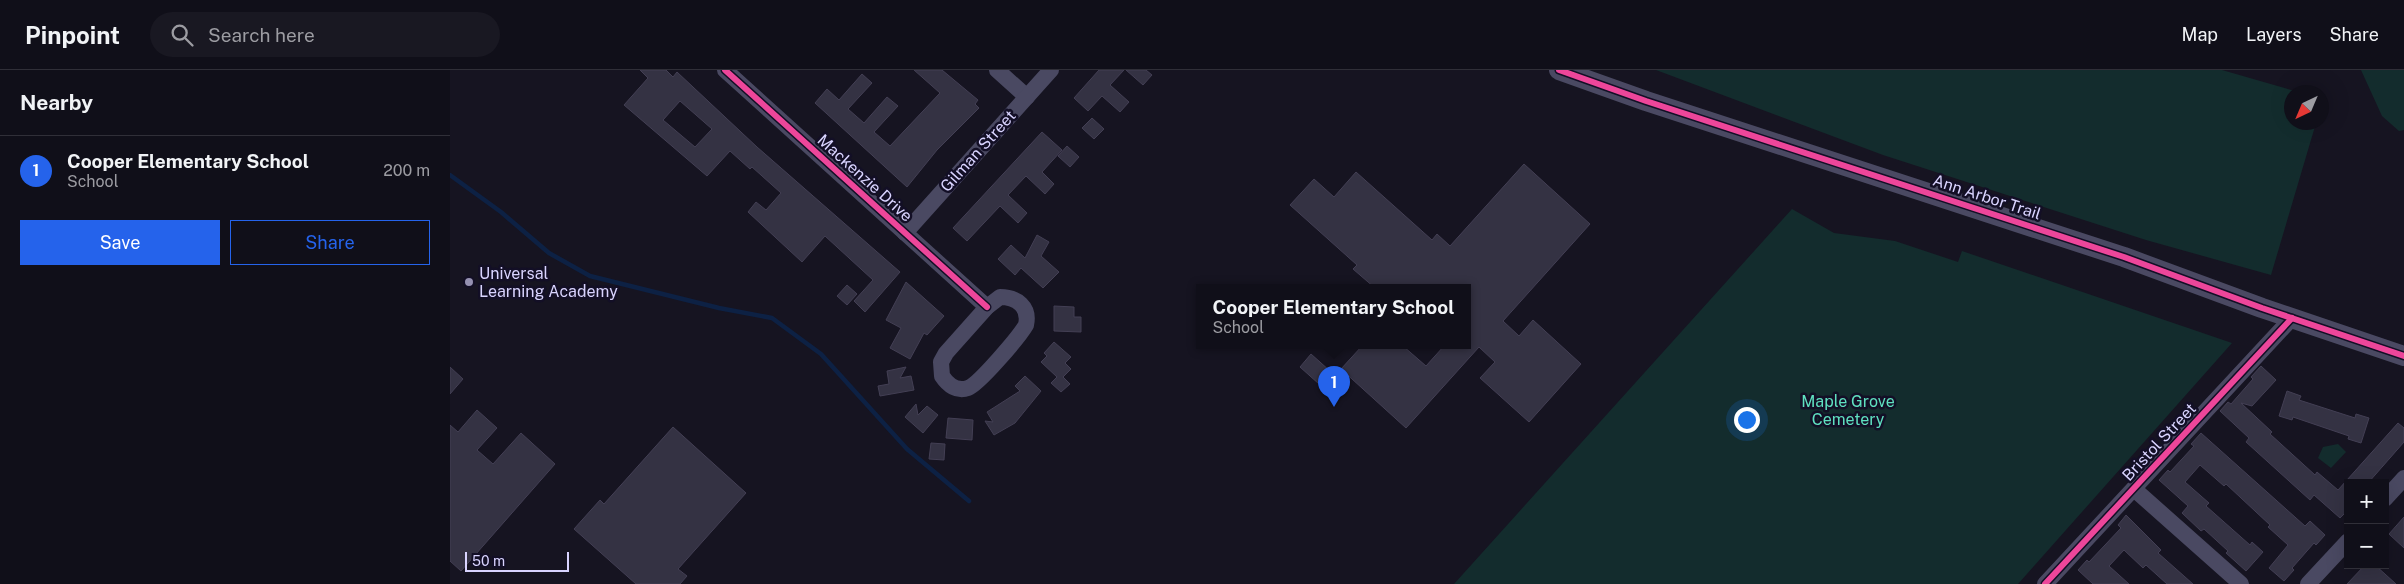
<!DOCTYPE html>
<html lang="en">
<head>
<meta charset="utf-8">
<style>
  :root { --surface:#100f19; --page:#191822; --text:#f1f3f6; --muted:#9c9ca2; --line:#302f38; --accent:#2563eb }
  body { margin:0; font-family:"Public Sans",sans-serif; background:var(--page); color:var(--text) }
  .controls { position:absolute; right:15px; bottom:15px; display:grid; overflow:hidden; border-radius:0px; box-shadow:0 5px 20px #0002 }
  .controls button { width:45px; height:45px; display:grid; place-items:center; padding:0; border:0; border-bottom:1px solid var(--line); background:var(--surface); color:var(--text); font:25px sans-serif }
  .compass { position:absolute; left:1834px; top:15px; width:45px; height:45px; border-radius:50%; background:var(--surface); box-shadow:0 5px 20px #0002; rotate:224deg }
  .scale { position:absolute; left:15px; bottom:12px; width:104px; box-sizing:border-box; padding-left:5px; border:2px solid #d9d4ff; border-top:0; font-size:14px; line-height:18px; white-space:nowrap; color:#d9d4ff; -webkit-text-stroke:4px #130f26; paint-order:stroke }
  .you { position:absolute; left:1296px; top:349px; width:18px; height:18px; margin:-12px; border:4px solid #fff; border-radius:50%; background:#1a73e8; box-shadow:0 0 0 8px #1a73e833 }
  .badge { display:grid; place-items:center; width:32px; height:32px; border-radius:50%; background:var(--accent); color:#fff; font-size:16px; font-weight:700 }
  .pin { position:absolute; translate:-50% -41px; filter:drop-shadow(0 1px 2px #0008) }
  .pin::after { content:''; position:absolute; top:26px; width:18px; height:15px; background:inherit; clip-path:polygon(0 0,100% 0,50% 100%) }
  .popup { position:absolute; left:746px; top:214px; width:275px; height:65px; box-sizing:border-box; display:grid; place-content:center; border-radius:0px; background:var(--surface); filter:drop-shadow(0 1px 4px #0005); font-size:16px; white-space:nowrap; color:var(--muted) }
  .popup b { font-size:19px; color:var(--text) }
  .popup::after { content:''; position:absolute; left:50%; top:100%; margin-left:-10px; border:10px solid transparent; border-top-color:var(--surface) }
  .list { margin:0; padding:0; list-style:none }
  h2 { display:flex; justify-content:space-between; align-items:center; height:65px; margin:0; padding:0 20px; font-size:21px }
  h2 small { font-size:16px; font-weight:400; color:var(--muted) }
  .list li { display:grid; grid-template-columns:32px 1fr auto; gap:15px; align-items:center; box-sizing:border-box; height:70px; padding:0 20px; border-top:1px solid var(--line) }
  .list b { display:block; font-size:19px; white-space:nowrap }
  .list p { margin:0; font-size:16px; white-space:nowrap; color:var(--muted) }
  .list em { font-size:16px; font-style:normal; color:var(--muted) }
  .actions { display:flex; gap:10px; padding:15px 20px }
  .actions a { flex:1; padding:11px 0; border:1px solid var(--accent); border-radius:0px; text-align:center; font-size:18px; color:var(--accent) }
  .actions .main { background:var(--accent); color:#fff }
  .icon { flex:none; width:28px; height:28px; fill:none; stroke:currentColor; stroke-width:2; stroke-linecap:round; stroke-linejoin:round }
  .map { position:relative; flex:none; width:1954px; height:514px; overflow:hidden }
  header { display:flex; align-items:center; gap:30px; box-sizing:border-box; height:70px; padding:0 25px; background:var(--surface); border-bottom:1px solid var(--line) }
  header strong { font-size:24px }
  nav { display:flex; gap:28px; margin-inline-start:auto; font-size:18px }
  .search { width:350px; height:45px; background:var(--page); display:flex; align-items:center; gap:12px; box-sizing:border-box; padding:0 18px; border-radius:28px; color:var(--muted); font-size:19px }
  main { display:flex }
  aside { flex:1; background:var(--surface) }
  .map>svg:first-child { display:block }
  .green { fill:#132c2d }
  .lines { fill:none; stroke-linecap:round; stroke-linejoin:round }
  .stream { stroke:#0d2144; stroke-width:4.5 }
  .building { fill:#343243; stroke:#433f54; fill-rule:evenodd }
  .minor { stroke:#4a4962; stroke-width:16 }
  .tertiary { stroke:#4a4962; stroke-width:20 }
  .cycleway-casing { stroke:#130f26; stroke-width:9 }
  .cycleway { stroke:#ed469a; stroke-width:6 }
  .poi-dot { fill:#9591b1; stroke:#130f26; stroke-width:2 }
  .labels { text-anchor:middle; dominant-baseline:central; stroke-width:5; stroke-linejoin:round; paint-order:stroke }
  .street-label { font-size:16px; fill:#d9d4ff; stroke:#130f26 }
  .poi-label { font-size:16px; fill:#d9d4ff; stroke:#130f26; text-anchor:start }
  .park-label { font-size:16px; fill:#5fe0c0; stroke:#130f26 }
</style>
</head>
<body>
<header>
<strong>Pinpoint</strong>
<div class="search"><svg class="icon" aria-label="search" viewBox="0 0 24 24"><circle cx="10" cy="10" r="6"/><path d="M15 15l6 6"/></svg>Search here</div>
<nav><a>Map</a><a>Layers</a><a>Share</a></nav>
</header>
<main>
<aside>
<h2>Nearby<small></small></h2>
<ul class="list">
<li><span class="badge">1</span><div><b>Cooper Elementary School</b><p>School</p></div><em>200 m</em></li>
</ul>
<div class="actions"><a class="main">Save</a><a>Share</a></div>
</aside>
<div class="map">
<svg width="1954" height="514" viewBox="0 0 1954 514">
  <rect width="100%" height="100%" fill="#161421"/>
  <!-- green -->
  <g class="green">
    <path d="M1206 0H1772L1848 22H1842V52L1866 53 1821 205 1696 170 1433 85Z"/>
    <path d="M1911 0H1954V60L1949 61 1932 46Z"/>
    <path d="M1342 139 1384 163 1445 171 1508 192 1512 181 1782 273 1568 514H1004Z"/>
    <path d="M1888 374 1896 382 1881 398 1868 388 1873 377Z"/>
  </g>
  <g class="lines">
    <!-- stream -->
    <path class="stream" d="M0 105 51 142 99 183 140 206 269 238 322 248 371 284 457 379 519 431"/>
  </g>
  <!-- building -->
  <g class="building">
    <path d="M190 0H216L223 7 227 2 307 77 450 202 415 242 404 231 423 210 375 166 352 192 298 142 306 132 316 140 331 123 302 97 300 99 280 81 257 106 174 35 198 8ZM230 31 262 59 245 77 213 50Z"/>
    <path d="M464 0H492L528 30 525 34 529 38 487 80 457 117 365 33 377 19 389 30 412 4 422 13 398 39 414 53 437 27 448 36 424 62 440 76 490 23Z"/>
    <path d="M649 0H674L660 15 679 32 670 42 652 26 638 41 624 28Z"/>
    <path d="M676 0H696L702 5 693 15Z"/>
    <path d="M642 48 654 59 644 69 632 58Z"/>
    <path d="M592 62 612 80 592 102 604 114 595 124 576 106 558 125 577 143 568 153 550 136 517 171 503 158Z"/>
    <path d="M617 76 629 87 620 97 608 86Z"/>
    <path d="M1074 94 1140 154 1053 251 1069 266 1083 250 1131 294 1079 352 1030 308 1045 292 1029 277 956 358 891 299 912 276H953L976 296 994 276H1018V218H925L903 199 907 195 840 135 864 109 884 127 906 102 982 170 987 164 1000 176Z"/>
    <path d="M587 165 599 172 591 186 609 202 593 218 571 198 565 205 548 189 561 175 575 188Z"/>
    <path d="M456 212 494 246 477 265 474 263 460 289 440 278 451 258 436 250Z"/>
    <path d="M397 215 407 224 397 235 387 226Z"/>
    <path d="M604 236 624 237V247H631V262L604 261Z"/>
    <path d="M604 272 621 287 615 293 621 299 613 307 620 314 611 322 601 313 607 307 591 292 597 286 594 283Z"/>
    <path d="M861 284 880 301 869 314 850 297Z"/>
    <path d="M1811 296 1826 310 1802 336 1791 333 1822 362 1820 364 1865 405 1867 402 1888 420 1948 353 1954 358V372L1918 413H1898V440L1890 448 1864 425 1860 430 1796 372 1799 368 1770 341 1778 332 1781 334 1803 309 1801 307Z"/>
    <path d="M0 297 13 309 0 324Z"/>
    <path d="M456 297 450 308 461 306 464 320 430 326 428 316 439 314 437 301Z"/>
    <path d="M575 306 591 321 565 353 544 365 535 351 543 352 537 342 570 321 565 316Z"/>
    <path d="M1837 321 1851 326 1849 330 1905 348 1906 344 1919 348 1911 373 1898 369 1899 366 1843 347 1842 350 1829 346Z"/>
    <path d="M466 334 468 345 477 336 488 345 473 363 455 347Z"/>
    <path d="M27 340 47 358 27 380 43 394 71 363 105 394 11 501 0 491V355L8 362Z"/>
    <path d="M498 348 523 350 522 370 496 368Z"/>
    <path d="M223 357 296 423 228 499 237 506 230 514H186L124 459 150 430 154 434Z"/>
    <path d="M1751 363 1855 456 1860 451 1875 465 1866 475 1864 473 1842 498 1844 500 1834 511 1819 498 1838 475 1818 457 1820 455 1776 414 1774 416 1750 395 1735 412 1759 433 1756 436 1800 475 1802 472 1813 482 1796 501 1776 483 1778 481 1754 459 1751 461 1732 443 1738 436 1709 410 1718 400 1720 402 1744 376 1741 374Z"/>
    <path d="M481 373 495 374 494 390 479 389Z"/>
    <path d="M1676 445 1711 480 1708 483 1743 514H1717L1696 495 1693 498 1674 480 1659 496 1679 514H1643L1628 500 1637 490 1639 492 1671 458 1668 455Z"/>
    <path d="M1954 447V478L1939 464Z"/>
    <path d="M1915 495H1925L1946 514H1897Z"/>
  </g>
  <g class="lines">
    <!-- minor -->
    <g class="minor">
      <path d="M275 0 537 237"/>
      <path d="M547 0 577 27"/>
      <path d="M455 163 601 0"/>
      <path d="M550 227C567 227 580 237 576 255 569 267 529 314 518 318 507 322 498 315 492 306L491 292 496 283 537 237Z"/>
      <path d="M1684 419 1791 514"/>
      <path d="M1935 429 1954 408"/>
      <path d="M1595 514 1842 248"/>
      <path d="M1858 514 1898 471"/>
    </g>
    <!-- tertiary -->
    <path class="tertiary" d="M1109 0 1196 31 1674 187 1812 238 1954 286"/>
    <!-- cycleway casing -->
    <g class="cycleway-casing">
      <g id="cycleway">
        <path d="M275 0 537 237"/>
        <path d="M1109 0 1196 31 1674 187 1812 238 1954 286"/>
        <path d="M1595 514 1842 248"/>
      </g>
    </g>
    <!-- cycleway -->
    <use href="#cycleway" class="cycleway"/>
  </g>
  <!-- markers -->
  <circle class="poi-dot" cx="19" cy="212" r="5"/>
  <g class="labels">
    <!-- street labels -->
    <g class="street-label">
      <text transform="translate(528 81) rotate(-48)">Gilman Street</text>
      <text transform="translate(415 108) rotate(42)">Mackenzie Drive</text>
      <text transform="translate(1537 127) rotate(18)">Ann Arbor Trail</text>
      <text transform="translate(1709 372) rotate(-47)">Bristol Street</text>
    </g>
    <!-- poi labels -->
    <g class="poi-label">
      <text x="29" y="203">Universal<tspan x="29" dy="18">Learning Academy</tspan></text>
    </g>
    <!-- park labels -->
    <g class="park-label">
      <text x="1398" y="331">Maple Grove<tspan x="1398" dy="18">Cemetery</tspan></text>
    </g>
  </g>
</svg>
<div class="controls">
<button>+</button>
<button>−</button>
</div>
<svg class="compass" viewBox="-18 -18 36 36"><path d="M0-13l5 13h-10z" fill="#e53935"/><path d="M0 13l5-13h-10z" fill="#9c9ca2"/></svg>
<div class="scale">50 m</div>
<div class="you"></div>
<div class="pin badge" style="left:884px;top:337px">1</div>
<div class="popup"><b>Cooper Elementary School</b>School</div>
</div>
</main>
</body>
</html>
